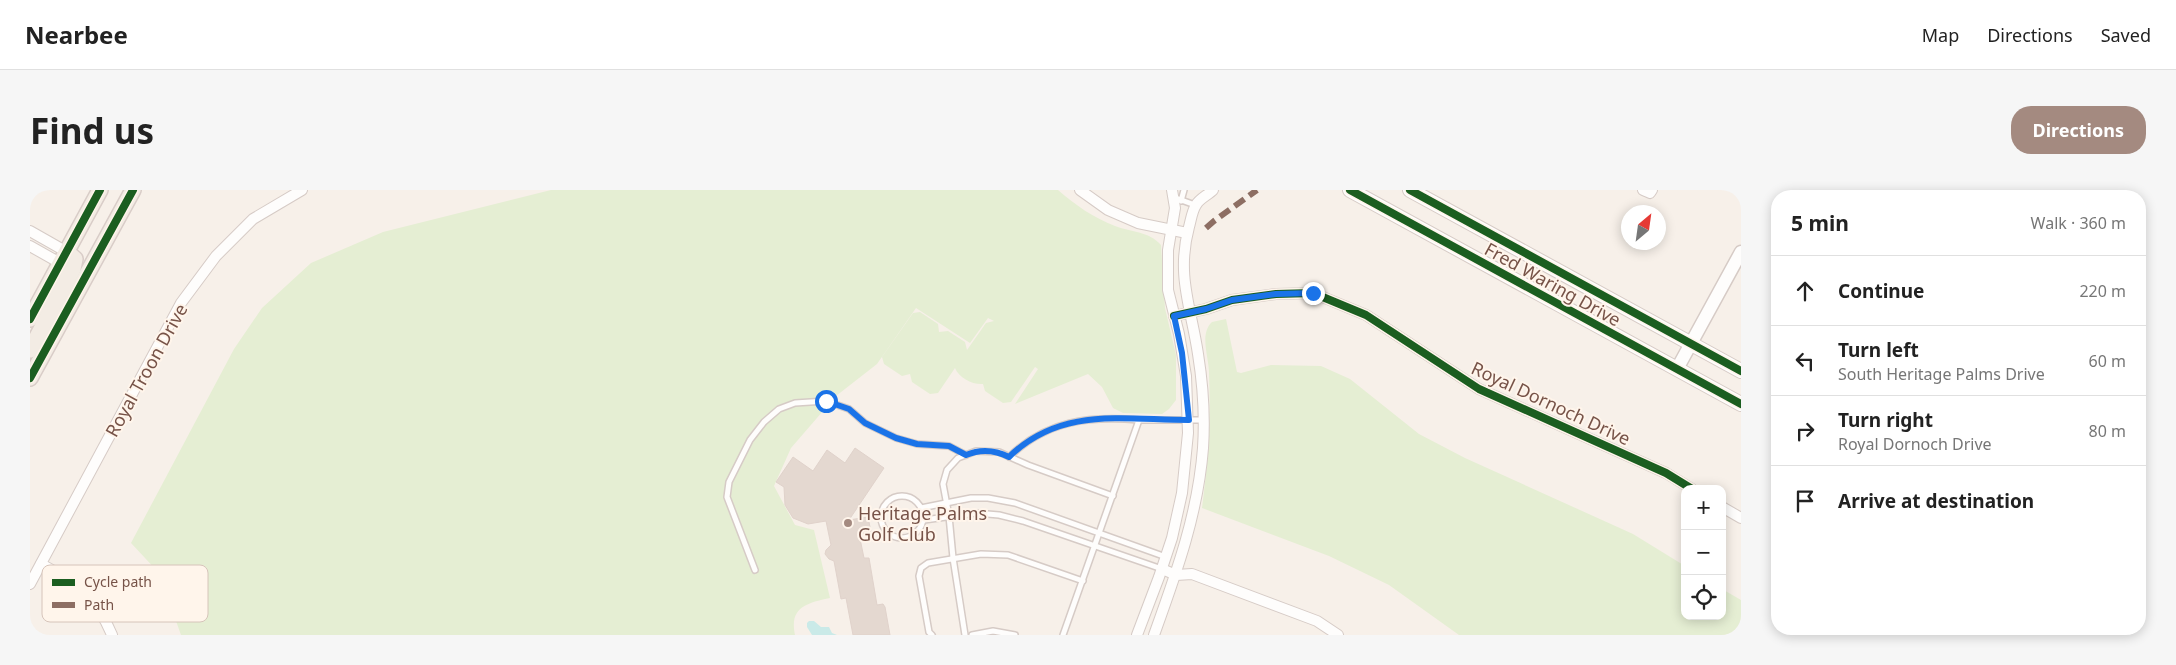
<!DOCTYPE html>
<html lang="en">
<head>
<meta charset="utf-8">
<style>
  :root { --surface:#fff; --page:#f6f6f6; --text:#222; --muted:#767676; --line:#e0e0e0; --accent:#a48a80 }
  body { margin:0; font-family:"Noto Sans",sans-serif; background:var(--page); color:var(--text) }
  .controls { position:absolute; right:15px; bottom:15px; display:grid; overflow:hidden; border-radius:10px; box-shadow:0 2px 12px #0003 }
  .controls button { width:45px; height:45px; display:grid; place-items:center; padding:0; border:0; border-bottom:1px solid var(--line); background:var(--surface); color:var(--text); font:25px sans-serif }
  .compass { position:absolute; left:1591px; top:15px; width:45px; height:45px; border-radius:50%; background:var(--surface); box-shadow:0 2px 12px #0003; rotate:29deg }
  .stop { position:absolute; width:15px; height:15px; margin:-11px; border:4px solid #1a73e8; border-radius:50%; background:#fff }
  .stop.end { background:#1a73e8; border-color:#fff; box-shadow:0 1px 5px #0008 }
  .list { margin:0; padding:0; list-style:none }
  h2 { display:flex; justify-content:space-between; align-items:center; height:65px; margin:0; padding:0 20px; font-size:21px }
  h2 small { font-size:16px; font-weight:400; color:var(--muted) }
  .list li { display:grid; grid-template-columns:32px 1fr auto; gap:15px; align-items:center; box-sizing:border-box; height:70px; padding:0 20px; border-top:1px solid var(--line) }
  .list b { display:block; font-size:19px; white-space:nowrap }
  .list p { margin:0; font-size:16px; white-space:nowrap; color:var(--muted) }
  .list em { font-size:16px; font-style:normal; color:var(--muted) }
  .icon { flex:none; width:28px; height:28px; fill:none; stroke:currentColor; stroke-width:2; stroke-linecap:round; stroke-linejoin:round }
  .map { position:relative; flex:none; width:1711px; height:445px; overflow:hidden; border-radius:20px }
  header { display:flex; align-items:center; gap:30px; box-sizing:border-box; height:70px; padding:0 25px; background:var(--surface); border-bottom:1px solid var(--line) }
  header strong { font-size:24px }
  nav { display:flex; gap:28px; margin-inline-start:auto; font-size:18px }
  .intro { display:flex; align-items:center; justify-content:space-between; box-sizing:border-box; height:120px; padding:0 30px }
  h1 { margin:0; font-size:35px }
  .button { padding:12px 22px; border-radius:20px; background:var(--accent); color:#fff; font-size:18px; font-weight:700 }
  main { display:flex; gap:30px; padding:0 30px }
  aside { flex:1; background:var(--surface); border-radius:20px; box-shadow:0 2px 12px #0003 }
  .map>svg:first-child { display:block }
  .green { fill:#e5eed3 }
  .water { fill:#caeae8 }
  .building { fill:#e4d8d0; stroke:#e0d2cb }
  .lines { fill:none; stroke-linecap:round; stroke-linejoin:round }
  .service-casing { stroke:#d6cbc6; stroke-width:8 }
  .minor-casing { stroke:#d6cbc6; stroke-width:12 }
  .tertiary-casing { stroke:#d6cbc6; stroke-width:15 }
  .secondary-casing { stroke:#d7cbc6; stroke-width:16 }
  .primary-casing { stroke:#d9cdc8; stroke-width:18 }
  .service { stroke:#fefdfc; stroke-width:5 }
  .minor { stroke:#fefdfc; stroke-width:10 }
  .tertiary { stroke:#fefdfc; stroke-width:12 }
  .secondary { stroke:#fefdfc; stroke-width:14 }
  .primary { stroke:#f3ece4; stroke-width:15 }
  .quiet { stroke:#8d6e63; stroke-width:6; stroke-dasharray:12 6; stroke-linecap:butt }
  .cycleway-casing { stroke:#fff5eb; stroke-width:11 }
  .cycleway { stroke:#1b5e20; stroke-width:8 }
  .route { stroke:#1a73e8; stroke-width:6 }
  .poi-dot { fill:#a48a80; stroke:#fff5eb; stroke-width:2 }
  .labels { text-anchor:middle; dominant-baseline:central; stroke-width:4; stroke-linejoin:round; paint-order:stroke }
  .street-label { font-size:18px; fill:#775348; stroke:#fff5eb }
  .poi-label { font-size:18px; fill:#775348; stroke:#fff5eb; text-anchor:start }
  .key { fill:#fff5eb; stroke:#d6c4ba; stroke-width:1 }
  .key-label { font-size:14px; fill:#775348 }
</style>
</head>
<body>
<header>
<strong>Nearbee</strong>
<nav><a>Map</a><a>Directions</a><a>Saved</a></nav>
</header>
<div class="intro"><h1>Find us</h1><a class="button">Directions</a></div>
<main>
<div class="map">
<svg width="1711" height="445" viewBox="0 0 1711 445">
  <rect width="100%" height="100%" fill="#f7f0e9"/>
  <!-- green -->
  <g class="green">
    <path d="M521 0H1028C1045 15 1064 28 1085 36 1100 42 1119 41 1131 55L1135 118 1146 165V210L1139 219 1132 224 1093 223 1083 218 1072 197 1058 184 985 214 1008 179 1005 177 981 212 973 213 955 201 953 194C943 195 929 188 925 178L908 203 900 204 882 192 880 184 872 186 854 174 852 167 883 123 890 122 908 134 909 142 918 141 935 152 937 160 956 133 964 131 958 128 940 153 886 118 847 174 806 206 761 258 744 296 765 335 784 340 800 408C777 413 759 417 765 445H151L129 383 101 353 204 159 232 118 281 73 353 42Z"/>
    <path d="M1196 129 1207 182 1211 183 1241 175 1291 176 1320 189 1389 244 1435 268 1603 344 1655 376V426H1692V399L1711 410V445H1429L1359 395 1299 366 1172 318C1178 273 1181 229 1179 183 1179 167 1169 144 1182 132Z"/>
  </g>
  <!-- water -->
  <path class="water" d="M779 431H784L791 437H799L802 443 807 445H782L777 437V433Z"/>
  <!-- building -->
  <path class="building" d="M825 258 854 278 819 330 838 327 841 342 829 344 834 368H839L847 415 853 414 855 417 860 445H823L816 408 811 409 804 371 799 369 795 364 796 360 801 355 796 331 778 334 763 328 755 315 754 297 746 292 763 267 783 281 797 260 815 273Z"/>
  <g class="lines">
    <!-- service casing -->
    <g class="service-casing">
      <g id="service">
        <path d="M1143 7 1165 15"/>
        <path d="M1151 11 1154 0"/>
        <path d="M979 267C1017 230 1059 226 1109 230"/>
        <circle cx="872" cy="327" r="21"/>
        <path d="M891 318 941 308H958L985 313 1136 367"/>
        <path d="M894 330 946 323 969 325 993 331 1132 379"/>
        <path d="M725 380 697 307 699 292 720 250 734 232 749 219 765 213 796 211 819 219 835 233 866 248 887 254 919 256 936 265"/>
        <path d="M902 445 899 442 889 386 891 378 898 373 951 364 978 365 1053 391"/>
        <path d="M935 445 923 368 919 326 913 294 917 280 928 268 946 261 969 262 998 275 1083 306"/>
        <path d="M942 445 963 441 985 445"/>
        <path d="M1033 445 1109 230H1174"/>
      </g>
    </g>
    <!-- minor casing -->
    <g class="minor-casing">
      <g id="minor">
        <path d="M1050 0 1078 20 1108 33 1157 43"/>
        <path d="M1613 0 1620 3 1622 0"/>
        <path d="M0 41 37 62"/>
        <path d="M0 56 30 73"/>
        <path d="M1144 126 1176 119 1202 110 1246 104 1283 103 1336 125 1449 199 1636 283 1662 299"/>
        <path d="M1692 317 1711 328"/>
        <path d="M11 374C45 392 67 408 82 445"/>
        <path d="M1132 379 1146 385 1162 384 1287 431 1308 445"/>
        <path d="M0 394 151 113 186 66 223 29 272 0"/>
        <path d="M1107 445 1129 387 1142 348 1152 303 1158 243 1156 186 1149 144 1138 100V60L1145 18 1142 0"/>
        <path d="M1124 445C1146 384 1168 324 1173 258 1175 227 1173 195 1168 164 1161 117 1146 85 1159 37 1161 30 1162 21 1166 15 1169 9 1178 5 1183 0"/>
      </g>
    </g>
    <!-- tertiary casing -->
    <g class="tertiary-casing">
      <path id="tertiary" d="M1647 179 1711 62"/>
    </g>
    <!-- secondary casing -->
    <g class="secondary-casing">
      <g id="secondary">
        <path d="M1320 0 1711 214"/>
        <path d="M1380 0 1711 181"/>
      </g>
    </g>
    <!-- primary casing -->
    <g class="primary-casing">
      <g id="primary">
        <path d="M0 129 70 0"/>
        <path d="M0 160 43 79 45 69 37 62"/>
        <path d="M0 188 103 0"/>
      </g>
    </g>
    <!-- service -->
    <use href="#service" class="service"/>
    <!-- minor -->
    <use href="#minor" class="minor"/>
    <!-- tertiary -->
    <use href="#tertiary" class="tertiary"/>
    <!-- secondary -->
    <use href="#secondary" class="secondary"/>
    <!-- primary -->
    <use href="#primary" class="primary"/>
    <!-- quiet -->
    <path class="quiet" d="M1176 38 1184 31 1227 0"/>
    <!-- cycleway casing -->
    <g class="cycleway-casing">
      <g id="cycleway">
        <path d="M1320 0 1711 214"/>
        <path d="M1380 0 1711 181"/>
        <path d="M1144 126 1176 119 1202 110 1246 104 1283 103 1336 125 1449 199 1636 283 1662 299"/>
        <path d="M0 129 70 0"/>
        <path d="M0 188 103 0"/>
      </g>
    </g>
    <!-- cycleway -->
    <use href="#cycleway" class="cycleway"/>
  </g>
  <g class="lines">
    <!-- route -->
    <path class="route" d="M796 211 819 219 835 233 866 248 887 254 919 256 936 265C950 259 965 260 979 267 1031 216 1093 230 1159 230L1152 163 1144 126 1176 119 1202 110 1246 104 1283 103"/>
  </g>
  <!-- markers -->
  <circle class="poi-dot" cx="818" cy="333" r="5"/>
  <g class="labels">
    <!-- street labels -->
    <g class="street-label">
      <text transform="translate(1523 94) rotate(29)">Fred Waring Drive</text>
      <text transform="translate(116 180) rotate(-61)">Royal Troon Drive</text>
      <text transform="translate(1521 213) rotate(25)">Royal Dornoch Drive</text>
    </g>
    <!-- poi labels -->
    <g class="poi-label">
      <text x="828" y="323">Heritage Palms<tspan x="828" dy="21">Golf Club</tspan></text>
    </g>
  </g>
  <!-- legend -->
  <rect x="12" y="375" width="166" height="57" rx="8" class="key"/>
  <rect x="22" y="389" width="23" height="7" fill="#1b5e20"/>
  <rect x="22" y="412" width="23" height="6" fill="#8d6e63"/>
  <g class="key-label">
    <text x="54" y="397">Cycle path</text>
    <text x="54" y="420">Path</text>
  </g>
</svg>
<div class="controls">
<button>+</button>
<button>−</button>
<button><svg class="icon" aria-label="locate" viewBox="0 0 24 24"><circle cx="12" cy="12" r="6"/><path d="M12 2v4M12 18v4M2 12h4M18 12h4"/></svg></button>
</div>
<svg class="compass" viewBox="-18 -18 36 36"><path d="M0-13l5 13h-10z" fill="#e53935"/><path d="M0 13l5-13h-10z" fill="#767676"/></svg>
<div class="stop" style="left:796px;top:211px"></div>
<div class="stop end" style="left:1283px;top:103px"></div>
</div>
<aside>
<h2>5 min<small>Walk · 360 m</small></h2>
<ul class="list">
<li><svg class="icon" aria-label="ahead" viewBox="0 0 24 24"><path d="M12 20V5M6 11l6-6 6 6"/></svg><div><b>Continue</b></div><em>220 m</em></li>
<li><svg class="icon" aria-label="left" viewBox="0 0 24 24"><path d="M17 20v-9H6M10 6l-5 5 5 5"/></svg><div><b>Turn left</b><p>South Heritage Palms Drive</p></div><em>60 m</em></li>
<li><svg class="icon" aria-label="right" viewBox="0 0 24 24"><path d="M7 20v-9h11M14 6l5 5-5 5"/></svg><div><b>Turn right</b><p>Royal Dornoch Drive</p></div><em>80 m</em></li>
<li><svg class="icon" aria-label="arrive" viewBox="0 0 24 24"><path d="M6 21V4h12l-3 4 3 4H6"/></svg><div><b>Arrive at destination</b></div></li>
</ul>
</aside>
</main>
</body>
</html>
